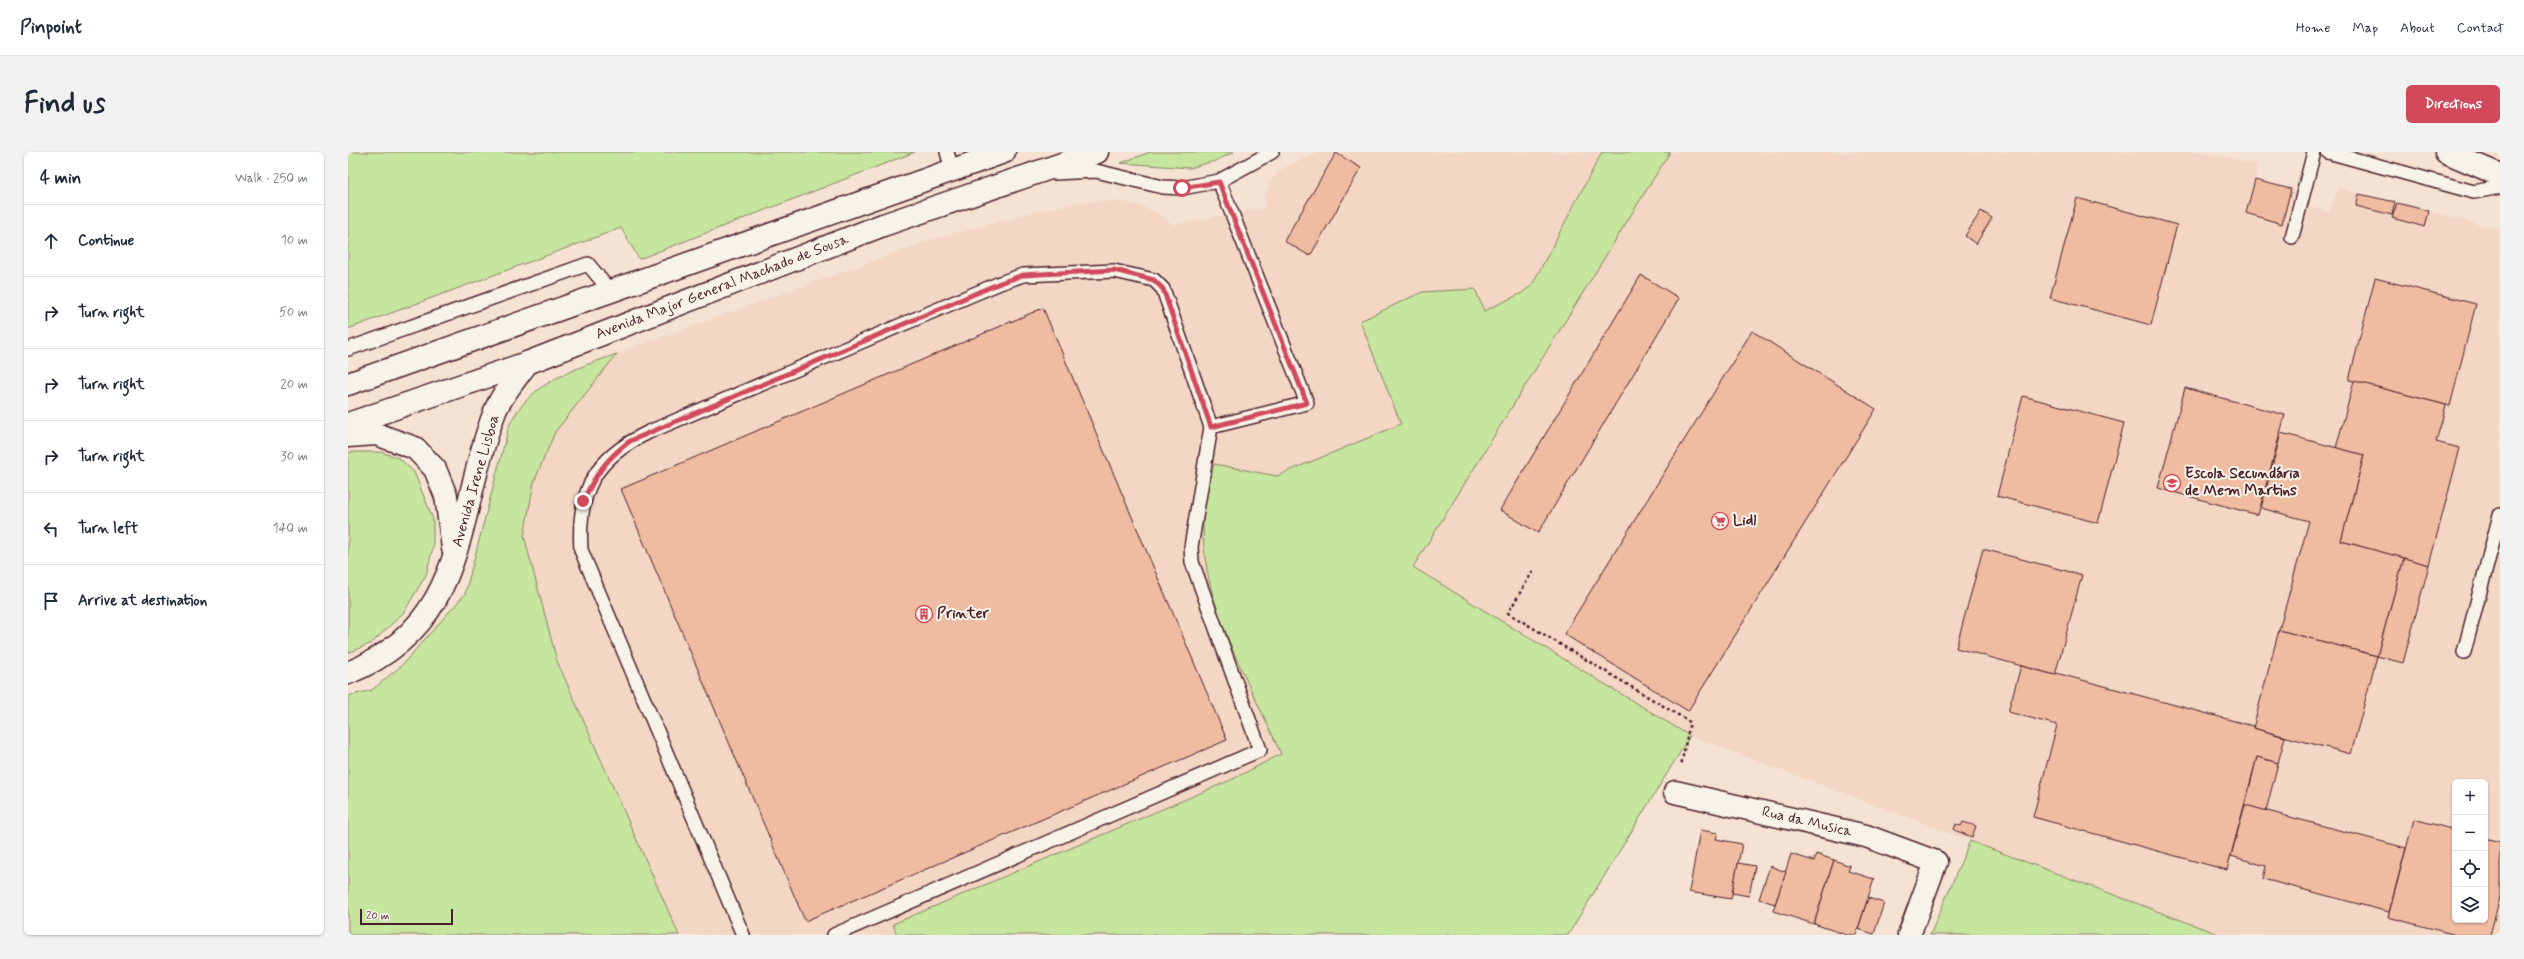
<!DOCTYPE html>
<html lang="en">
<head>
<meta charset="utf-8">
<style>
  :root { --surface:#fff; --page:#f2f2f3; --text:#1f2937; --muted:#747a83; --line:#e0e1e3; --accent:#d1495b }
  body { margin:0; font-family:Mynerve,sans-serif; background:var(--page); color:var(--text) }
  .controls { position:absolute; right:12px; bottom:12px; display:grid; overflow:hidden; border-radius:6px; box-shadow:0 1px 3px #0004 }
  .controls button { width:36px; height:36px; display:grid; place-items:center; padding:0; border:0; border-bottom:1px solid var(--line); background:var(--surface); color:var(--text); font:20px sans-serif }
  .scale { position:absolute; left:12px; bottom:10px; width:93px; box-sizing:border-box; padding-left:4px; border:2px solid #4a1f2b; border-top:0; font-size:11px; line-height:14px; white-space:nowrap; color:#4a1f2b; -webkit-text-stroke:3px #f7f3e8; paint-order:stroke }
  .stop { position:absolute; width:12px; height:12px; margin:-9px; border:3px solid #d1495b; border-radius:50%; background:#fff }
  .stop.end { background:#d1495b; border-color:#fff; box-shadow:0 1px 4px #0008 }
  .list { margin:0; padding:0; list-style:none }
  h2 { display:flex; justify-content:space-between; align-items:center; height:52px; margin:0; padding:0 16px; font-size:17px }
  h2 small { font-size:13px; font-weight:400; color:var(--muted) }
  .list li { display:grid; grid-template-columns:26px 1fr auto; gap:12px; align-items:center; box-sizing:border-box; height:72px; padding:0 16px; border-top:1px solid var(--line) }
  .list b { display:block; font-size:15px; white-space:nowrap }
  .list em { font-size:13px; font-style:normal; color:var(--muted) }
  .icon { flex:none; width:22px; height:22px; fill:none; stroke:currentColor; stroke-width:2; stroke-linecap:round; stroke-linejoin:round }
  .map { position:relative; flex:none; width:2152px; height:783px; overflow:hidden; border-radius:6px }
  header { display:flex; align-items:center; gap:24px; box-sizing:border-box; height:56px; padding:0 20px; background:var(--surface); border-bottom:1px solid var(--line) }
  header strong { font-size:19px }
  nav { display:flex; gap:22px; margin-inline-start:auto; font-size:14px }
  .intro { display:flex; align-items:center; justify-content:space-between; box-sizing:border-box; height:96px; padding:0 24px }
  h1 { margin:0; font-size:28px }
  .button { padding:10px 18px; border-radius:6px; background:var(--accent); color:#fff; font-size:14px; font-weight:700 }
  main { display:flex; gap:24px; padding:0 24px }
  aside { flex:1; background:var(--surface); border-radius:6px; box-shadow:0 1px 3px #0004 }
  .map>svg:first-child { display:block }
  .built { fill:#f3d6c4; fill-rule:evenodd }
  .green { fill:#c6e59e; stroke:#888264 }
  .building { fill:#efbba1; stroke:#4a1f2b }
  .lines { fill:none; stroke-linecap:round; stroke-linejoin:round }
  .lane-casing { stroke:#4a1f2b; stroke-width:16 }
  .street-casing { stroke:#4a1f2b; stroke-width:25 }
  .secondary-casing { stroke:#4a1f2b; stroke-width:25 }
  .path { stroke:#4a1f2b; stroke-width:2.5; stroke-dasharray:3 3; stroke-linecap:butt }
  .lane { stroke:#f7f3e8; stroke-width:13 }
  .street { stroke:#f7f3e8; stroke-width:22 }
  .secondary { stroke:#f7f3e8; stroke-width:22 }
  .route { stroke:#d1495b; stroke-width:5 }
  .labels { text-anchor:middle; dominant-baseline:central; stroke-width:4; stroke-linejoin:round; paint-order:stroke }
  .street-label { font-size:15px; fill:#4a1f2b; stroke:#f7f3e8 }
  .poi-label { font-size:15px; font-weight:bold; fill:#4a1f2b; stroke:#f7f3e8; text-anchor:start }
</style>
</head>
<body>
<header>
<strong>Pinpoint</strong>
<nav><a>Home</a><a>Map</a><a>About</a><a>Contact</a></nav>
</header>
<div class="intro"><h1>Find us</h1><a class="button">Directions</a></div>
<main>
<aside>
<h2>4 min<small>Walk · 250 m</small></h2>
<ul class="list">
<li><svg class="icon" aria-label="ahead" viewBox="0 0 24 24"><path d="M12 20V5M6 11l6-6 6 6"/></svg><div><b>Continue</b></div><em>10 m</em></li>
<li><svg class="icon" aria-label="right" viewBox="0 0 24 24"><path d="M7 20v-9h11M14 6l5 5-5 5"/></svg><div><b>Turn right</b></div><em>50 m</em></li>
<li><svg class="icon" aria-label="right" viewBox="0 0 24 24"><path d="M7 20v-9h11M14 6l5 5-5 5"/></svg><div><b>Turn right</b></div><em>20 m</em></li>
<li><svg class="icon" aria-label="right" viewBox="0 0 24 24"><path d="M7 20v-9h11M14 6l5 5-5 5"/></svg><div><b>Turn right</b></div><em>30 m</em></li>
<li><svg class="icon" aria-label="left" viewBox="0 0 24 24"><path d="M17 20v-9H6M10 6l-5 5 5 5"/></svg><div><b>Turn left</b></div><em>140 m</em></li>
<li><svg class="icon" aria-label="arrive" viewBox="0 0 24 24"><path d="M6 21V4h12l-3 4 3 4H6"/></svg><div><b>Arrive at destination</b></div></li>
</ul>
</aside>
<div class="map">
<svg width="2152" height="783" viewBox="0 0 2152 783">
  <rect width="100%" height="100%" fill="#f5e2d3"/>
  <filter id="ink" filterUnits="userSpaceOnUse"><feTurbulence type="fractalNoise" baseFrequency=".025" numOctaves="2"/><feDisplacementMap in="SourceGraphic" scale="8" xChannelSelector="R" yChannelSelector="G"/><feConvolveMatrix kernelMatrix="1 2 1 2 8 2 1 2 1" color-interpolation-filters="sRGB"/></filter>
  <g filter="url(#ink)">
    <!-- built -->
    <path class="built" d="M969 0H1857L1909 13 1907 28 1946 38 1948 52 1953 53 1981 60 1991 36 2152 78V783H1875L1342 584 1220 783H298L117 442 161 274 168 258 195 234 212 222 583 88 691 59 733 50 774 49 807 59 825 73 917 56 916 45 922 30 932 18ZM2107 630H2137V768H2107Z"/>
    <!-- green -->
    <g class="green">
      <path d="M0 0H567L291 107 273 76 0 177Z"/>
      <path d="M802 0H886L867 9 842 16 773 11Z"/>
      <path d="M1254 0H1322L1065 415 1342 584 1220 783H549L545 772 885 627 933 602C901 528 854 456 855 372 856 351 861 332 866 312L929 324 1053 272 1012 169 1074 140 1127 137 1136 159 1174 141 1184 133Z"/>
      <path d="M269 202 207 280 186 330 176 384 209 509 331 783H0V544L24 538 53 514 117 442 161 274C181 230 227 217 269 202Z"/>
      <path d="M0 300H33L51 306 66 320 85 367V395L78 423 56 460 24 491 0 501Z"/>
      <path d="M1622 689 1873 783H1582Z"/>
    </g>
    <!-- building -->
    <g class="building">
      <path d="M988 1 1013 16 962 104 936 89Z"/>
      <path d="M1907 28 1943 37 1934 72 1898 61Z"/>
      <path d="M2011 42 2047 50 2044 63 2008 54Z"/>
      <path d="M1729 46 1829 73 1803 173 1702 146Z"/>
      <path d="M2049 51 2081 59 2077 75 2044 66Z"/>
      <path d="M1633 59 1644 66 1628 92 1617 84Z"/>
      <path d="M1293 123 1331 146 1190 381 1152 358Z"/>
      <path d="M2027 126 2128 152 2102 254 2001 228Z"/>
      <path d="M695 156 879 588 457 769 273 337Z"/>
      <path d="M1404 179 1528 257 1340 559 1216 482Z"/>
      <path d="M2006 229 2098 253 2088 290 2112 296 2081 413 1993 389 2016 303 1988 296Z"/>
      <path d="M1837 236 1937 263 1910 363 1810 336Z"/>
      <path d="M1675 244 1776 271 1750 371 1649 344Z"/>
      <path d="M1933 281 2016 303 1993 389 2056 406 2029 504 1931 478 1961 369 1913 356Z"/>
      <path d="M1635 397 1734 423 1707 523 1608 496Z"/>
      <path d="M2056 406 2081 413 2055 511 2029 504Z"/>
      <path d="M1931 478 2029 504 2003 602 1905 576Z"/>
      <path d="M1673 514 1707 523 1708 521 1905 574V576L1937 585 1930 611 1909 605 1879 718 1685 665 1709 573 1660 560Z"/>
      <path d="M1909 605 1930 611 1918 659 1897 653Z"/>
      <path d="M1897 653 2058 696 2041 760 1915 727 1918 714 1883 704Z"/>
      <path d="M2066 667 2107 678V768H2137V686L2152 690V745L2142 783H2108L2040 765Z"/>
      <path d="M1615 670 1628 674 1624 685 1606 678 1608 672 1613 674Z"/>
      <path d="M1352 678 1370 681 1368 687 1394 692 1383 747 1341 740Z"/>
      <path d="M1443 702 1466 709 1468 702 1486 708 1466 772 1425 759Z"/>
      <path d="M1486 708 1502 714 1500 719 1526 727 1508 783H1499L1466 772Z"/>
      <path d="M1390 711 1407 714 1401 744 1384 741Z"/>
      <path d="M1422 714 1438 720 1427 752 1411 747Z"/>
      <path d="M1520 746 1536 751 1526 782 1510 777Z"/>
    </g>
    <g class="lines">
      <!-- lane casing -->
      <g class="lane-casing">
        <g id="lane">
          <path d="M599 0 604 18"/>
          <path d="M1980 0 2126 40 2152 35"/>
          <path d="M706 21 748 19 815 35 834 36 871 29 924 0"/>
          <path d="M1944 85 1966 0"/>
          <path d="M0 197 240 112 263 140"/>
          <path d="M863 275 959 251 871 29"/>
          <path d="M2116 500 2152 363"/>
          <path d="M395 783 233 398C229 338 247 306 301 280L652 131 675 123 766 119 806 128 815 137 863 275 843 395 844 410 912 598 486 783"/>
        </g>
      </g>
      <!-- street casing -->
      <g class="street-casing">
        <g id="street">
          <path d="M2098 0 2152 23"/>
          <path d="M1327 640 1518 684 1588 710 1561 783"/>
        </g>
      </g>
      <!-- secondary casing -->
      <g class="secondary-casing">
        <g id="secondary">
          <path d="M0 232 656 0"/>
          <path d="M0 272 179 211 535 73 749 0"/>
          <path d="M0 284 28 282 67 296 87 317 98 344 105 396"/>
          <path d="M0 521C121 472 107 364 146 262 152 244 168 227 179 211"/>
        </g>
      </g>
      <!-- path -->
      <path class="path" d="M1185 419 1160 461 1342 570 1333 614"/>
      <!-- lane -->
      <use href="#lane" class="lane"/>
      <!-- street -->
      <use href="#street" class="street"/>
      <!-- secondary -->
      <use href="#secondary" class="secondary"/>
    </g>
  </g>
  <g class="lines" filter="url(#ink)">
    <!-- route -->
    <path class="route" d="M235 349C248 322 258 307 282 289L652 131 675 123 766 118 806 128 815 137 863 275 959 251 871 30 834 36"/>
  </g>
  <!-- icons -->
  <defs>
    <g id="school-ring" transform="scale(0.9)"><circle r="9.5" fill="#f7f3e8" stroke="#d1495b" stroke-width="1.5"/><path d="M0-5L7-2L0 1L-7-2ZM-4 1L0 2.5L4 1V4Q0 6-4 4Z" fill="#d1495b"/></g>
    <g id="supermarket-ring" transform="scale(0.9)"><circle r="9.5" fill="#f7f3e8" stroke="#d1495b" stroke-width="1.5"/><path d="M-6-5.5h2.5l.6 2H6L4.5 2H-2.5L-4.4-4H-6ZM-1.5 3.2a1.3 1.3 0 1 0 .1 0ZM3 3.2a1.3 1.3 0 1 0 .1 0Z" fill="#d1495b"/></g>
    <g id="building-ring" transform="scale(0.9)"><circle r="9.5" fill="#f7f3e8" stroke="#d1495b" stroke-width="1.5"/><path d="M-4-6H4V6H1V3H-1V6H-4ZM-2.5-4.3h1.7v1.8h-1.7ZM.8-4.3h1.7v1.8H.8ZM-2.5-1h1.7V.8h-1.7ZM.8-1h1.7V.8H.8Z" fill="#d1495b"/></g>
  </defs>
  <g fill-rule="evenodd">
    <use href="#school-ring" x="1824" y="331"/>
    <use href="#supermarket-ring" x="1372" y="369"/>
    <use href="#building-ring" x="576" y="462"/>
  </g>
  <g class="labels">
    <!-- street labels -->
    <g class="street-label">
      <text transform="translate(374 135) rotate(-21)">Avenida Major General Machado de Sousa</text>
      <text transform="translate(128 329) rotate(-74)">Avenida Irene Lisboa</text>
      <text transform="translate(1459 670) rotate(13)">Rua da Musica</text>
    </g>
    <!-- poi labels -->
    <g class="poi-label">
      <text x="1837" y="322">Escola Secundária<tspan x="1837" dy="17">de Mem Martins</tspan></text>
      <text x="1385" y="369">Lidl</text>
      <text x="589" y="462">Printer</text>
    </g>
  </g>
</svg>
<div class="controls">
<button>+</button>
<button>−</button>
<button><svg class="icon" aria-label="locate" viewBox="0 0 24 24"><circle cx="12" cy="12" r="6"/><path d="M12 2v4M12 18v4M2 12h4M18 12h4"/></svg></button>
<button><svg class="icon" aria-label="layers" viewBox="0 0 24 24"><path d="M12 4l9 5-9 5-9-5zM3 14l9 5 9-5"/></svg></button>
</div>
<div class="scale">20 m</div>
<div class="stop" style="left:834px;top:36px"></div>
<div class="stop end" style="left:235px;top:349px"></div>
</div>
</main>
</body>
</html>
